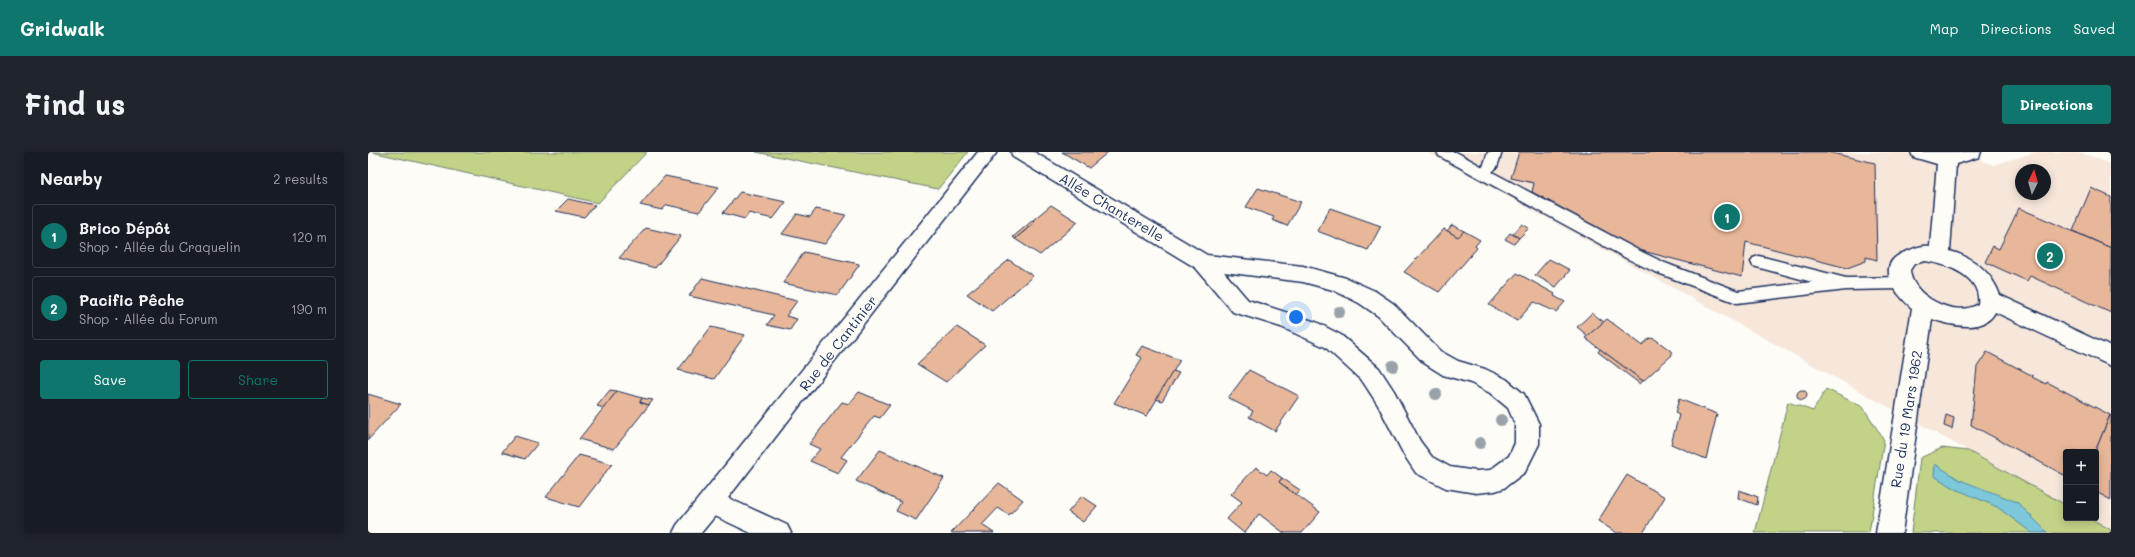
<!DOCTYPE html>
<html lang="en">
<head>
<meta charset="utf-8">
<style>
  :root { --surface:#171b24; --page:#20242c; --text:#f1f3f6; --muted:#9ea1a6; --line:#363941; --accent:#0f766e }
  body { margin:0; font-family:Mali,sans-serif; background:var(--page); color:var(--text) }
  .controls { position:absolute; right:12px; bottom:12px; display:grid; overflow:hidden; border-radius:4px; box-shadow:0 2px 10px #0003 }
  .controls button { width:36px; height:36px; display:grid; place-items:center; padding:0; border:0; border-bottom:1px solid var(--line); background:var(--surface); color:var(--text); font:20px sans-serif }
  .compass { position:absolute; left:1647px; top:12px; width:36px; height:36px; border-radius:50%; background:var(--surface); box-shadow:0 2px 10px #0003; rotate:5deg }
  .you { position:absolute; left:928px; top:165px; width:14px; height:14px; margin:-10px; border:3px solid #fff; border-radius:50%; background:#1a73e8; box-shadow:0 0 0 6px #1a73e833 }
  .badge { display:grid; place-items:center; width:26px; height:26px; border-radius:50%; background:var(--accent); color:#fff; font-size:13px; font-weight:700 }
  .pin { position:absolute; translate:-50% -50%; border:2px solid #fff; box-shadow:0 1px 4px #0006 }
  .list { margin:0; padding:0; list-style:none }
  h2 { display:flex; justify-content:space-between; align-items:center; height:52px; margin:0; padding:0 16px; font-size:17px }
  h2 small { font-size:13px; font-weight:400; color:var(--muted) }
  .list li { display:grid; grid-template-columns:26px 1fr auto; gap:12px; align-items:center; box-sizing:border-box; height:64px; margin:0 8px 8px; padding:0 8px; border:1px solid var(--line); border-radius:4px }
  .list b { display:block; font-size:15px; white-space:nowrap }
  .list p { margin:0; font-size:13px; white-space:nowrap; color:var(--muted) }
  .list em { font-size:13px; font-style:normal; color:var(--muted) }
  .actions { display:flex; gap:8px; padding:12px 16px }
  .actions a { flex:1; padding:9px 0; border:1px solid var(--accent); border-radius:4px; text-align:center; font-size:14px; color:var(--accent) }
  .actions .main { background:var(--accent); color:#fff }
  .map { position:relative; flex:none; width:1743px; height:381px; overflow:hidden; border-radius:4px }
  header { display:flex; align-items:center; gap:24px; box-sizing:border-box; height:56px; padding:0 20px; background:var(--accent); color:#fff }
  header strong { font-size:19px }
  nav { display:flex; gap:22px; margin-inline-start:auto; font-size:14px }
  .intro { display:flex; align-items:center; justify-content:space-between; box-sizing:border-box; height:96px; padding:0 24px }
  h1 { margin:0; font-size:28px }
  .button { padding:10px 18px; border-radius:4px; background:var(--accent); color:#fff; font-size:14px; font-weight:700 }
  main { display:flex; gap:24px; padding:0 24px }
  aside { flex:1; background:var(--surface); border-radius:4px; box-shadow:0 2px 10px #0003 }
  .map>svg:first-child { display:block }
  .built { fill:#f7e7db; fill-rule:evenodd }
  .green { fill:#c2d387; stroke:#6e8172 }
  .water { fill:#7bc7da; stroke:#558aa8 }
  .building { fill:#e8b799; stroke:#1b2f5e }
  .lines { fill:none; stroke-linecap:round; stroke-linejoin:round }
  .service-casing { stroke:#1b2f5e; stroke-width:3 }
  .minor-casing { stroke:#1b2f5e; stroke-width:3 }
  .service { fill:#fdfcf7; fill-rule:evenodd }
  .minor { fill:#fdfcf7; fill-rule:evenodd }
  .tree { fill:#98a2a8 }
  .labels { text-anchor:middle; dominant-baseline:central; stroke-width:3; stroke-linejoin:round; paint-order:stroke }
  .street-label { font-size:14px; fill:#1b2f5e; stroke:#fdfcf7 }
</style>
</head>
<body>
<header>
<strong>Gridwalk</strong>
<nav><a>Map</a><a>Directions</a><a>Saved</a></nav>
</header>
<div class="intro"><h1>Find us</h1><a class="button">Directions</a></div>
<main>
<aside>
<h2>Nearby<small>2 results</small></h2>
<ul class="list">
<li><span class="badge">1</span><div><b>Brico Dépôt</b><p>Shop · Allée du Craquelin</p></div><em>120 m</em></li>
<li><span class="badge">2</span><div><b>Pacific Pêche</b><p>Shop · Allée du Forum</p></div><em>190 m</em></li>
</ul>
<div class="actions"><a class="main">Save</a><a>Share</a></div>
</aside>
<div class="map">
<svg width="1743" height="381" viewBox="0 0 1743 381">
  <rect width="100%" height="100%" fill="#fdfcf7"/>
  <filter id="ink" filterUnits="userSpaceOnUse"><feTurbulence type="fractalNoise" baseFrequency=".025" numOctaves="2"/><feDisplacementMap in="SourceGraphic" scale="8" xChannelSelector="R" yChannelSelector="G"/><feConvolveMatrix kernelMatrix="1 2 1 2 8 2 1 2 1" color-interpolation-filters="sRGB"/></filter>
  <g filter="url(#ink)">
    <!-- built -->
    <path class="built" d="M1059 0H1592L1625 13 1668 0H1704L1720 3 1743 12V378L1722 366H1728V300H1698V353ZM1653 18H1677V42H1653Z"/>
    <!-- green -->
    <g class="green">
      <path d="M4 0H279L230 51Z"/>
      <path d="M388 0H600L570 37Z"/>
      <path d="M1458 237 1495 255 1516 288 1501 381H1387L1420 250 1445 259Z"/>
      <path d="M1574 296 1600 299 1698 353V366H1722L1743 378V381H1543L1552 306Z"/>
    </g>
    <!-- water -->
    <path class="water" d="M1567 312 1592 328 1649 350 1680 381H1664L1629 355 1588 337 1566 324Z"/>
    <!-- building -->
    <g class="building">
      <path d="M694 0H740L721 16Z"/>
      <path d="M1151 0H1459L1507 11 1509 108 1498 105V109L1479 116 1378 90 1374 125 1271 98 1164 40 1166 31 1143 26Z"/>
      <path d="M297 24 351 35 331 60 299 53 294 58 272 53Z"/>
      <path d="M890 36 933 50 919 74 904 68 906 65 878 55Z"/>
      <path d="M1723 36 1743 45V96L1705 79Z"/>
      <path d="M372 40 418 50 405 67 381 61 377 67 355 61Z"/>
      <path d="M200 47 227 53 216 65 188 59Z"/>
      <path d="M683 53 710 70 672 103 647 87 667 70 665 68Z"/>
      <path d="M962 56 1013 74 1000 98 949 79Z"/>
      <path d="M1651 56 1743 96V161L1662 124 1659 129 1617 110 1625 94 1631 97Z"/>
      <path d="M448 57 478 63 457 92 414 82 429 62 442 65Z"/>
      <path d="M665 68 667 70 647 87 645 85Z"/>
      <path d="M1154 72 1161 76 1151 86 1145 82Z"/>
      <path d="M1084 73 1096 79 1090 85 1079 79Z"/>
      <path d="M278 76 313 84 287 116 251 106Z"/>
      <path d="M1076 77 1090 85 1096 79 1112 88 1107 94 1109 96 1071 140 1036 120Z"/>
      <path d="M1142 81 1151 86 1146 92 1137 87Z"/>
      <path d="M436 100 491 112V113L470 143 415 131Z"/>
      <path d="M1181 107 1202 118 1188 135 1167 123Z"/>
      <path d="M641 108 665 124 624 159 599 142Z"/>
      <path d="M1149 121 1187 142 1186 144 1197 150 1188 160 1166 150 1149 169 1121 153Z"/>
      <path d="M334 126 429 149 418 164 429 167 422 178 399 173 406 163 321 144Z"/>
      <path d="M1224 161 1236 170 1220 184 1209 175Z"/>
      <path d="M1239 167 1274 193 1282 186 1287 187 1303 199 1304 203 1275 229 1217 186Z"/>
      <path d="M343 175 377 183 346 227 310 218Z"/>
      <path d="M589 175 617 193 578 230 549 212Z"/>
      <path d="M774 194 812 208 779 264 746 251 774 206 768 203Z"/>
      <path d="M1232 197 1275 229 1272 232 1230 200Z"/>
      <path d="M1619 200 1665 224 1664 225 1678 232 1679 230 1742 263 1727 300H1698V324L1603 273 1609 215Z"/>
      <path d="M881 218 931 244 907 279 881 265 885 259 860 246Z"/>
      <path d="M805 219 811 221 794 249 788 247Z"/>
      <circle cx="1434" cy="243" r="5"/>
      <path d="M242 238 249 239 236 256 229 254Z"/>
      <path d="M249 239 274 246 272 250 281 253 246 297 211 287Z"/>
      <path d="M491 240 522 253 512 266 506 264 473 305 479 308 470 321 442 309 452 297 441 292 474 250 481 252Z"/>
      <path d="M0 242 33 252 0 288Z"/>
      <path d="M274 246 285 248 281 253 272 250Z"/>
      <path d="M1311 247 1349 262 1338 307 1303 292 1311 263 1307 261Z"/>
      <path d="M1578 263 1586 266 1584 277 1576 274Z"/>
      <path d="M1742 263 1743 264V348L1728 340 1727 300Z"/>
      <path d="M147 284 170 291 157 307 134 300Z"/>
      <path d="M512 298 576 326 548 368 528 359 533 350 488 329Z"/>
      <path d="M211 303 244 312 211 355 178 345Z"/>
      <path d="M888 315 899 323 903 318 914 326 911 330 952 360 934 381H916L891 362 876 381 859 367 874 350 863 342Z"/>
      <path d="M1259 323 1297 345 1275 381H1249L1230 369Z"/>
      <path d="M914 326 932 338 928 343 911 330Z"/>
      <path d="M631 331 655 348 641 363 630 356 614 373 626 381H583Z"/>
      <path d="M1371 338 1390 345 1389 353 1370 346Z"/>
      <path d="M714 344 729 354 715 370 700 360Z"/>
    </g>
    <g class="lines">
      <!-- service casing -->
      <g class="service-casing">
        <path id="service" d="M1069 0H1088L1115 15 1120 0H1134L1129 15 1124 20 1270 98 1297 111 1370 139 1444 130 1385 114 1383 110 1385 106 1391 104 1478 126 1534 125 1540 127 1542 131 1540 135 1534 137 1478 138 1369 151 1285 119 1258 106 1071 4Z"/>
      </g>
      <!-- minor casing -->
      <g class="minor-casing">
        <g id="minor">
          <path d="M610 0H629L360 346 419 373 423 381H383L347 364 333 381H305L309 373Z"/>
          <path d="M643 0H666L839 103 935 114 978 126 1007 139 1026 152 1072 199 1090 209 1117 217 1138 227 1156 242 1171 272V292L1157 320 1136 336 1127 339 1108 341 1078 336 1048 321 1036 303 1010 253 995 230 957 195 913 175 865 160 828 116 645 5ZM856 120 935 130 965 138 991 151 1010 164 1056 211 1075 223 1103 231 1122 241 1140 256 1147 272V291L1141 304 1122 318 1108 319 1082 315 1064 305 1052 289 1026 239 1011 216 973 183 948 170 880 148Z"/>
          <path d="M1543 0H1613L1611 5 1588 12 1582 99C1606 106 1623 119 1632 143L1743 195V214L1627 160C1616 182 1582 173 1564 167L1534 381H1508L1544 156C1525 140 1505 110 1540 99 1547 96 1554 93 1562 94L1569 12 1545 5ZM1557 109C1579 112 1614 124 1610 152 1588 167 1543 144 1542 118L1546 112Z"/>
        </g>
      </g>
      <!-- service -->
      <use href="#service" class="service"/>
      <!-- minor -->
      <use href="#minor" class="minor"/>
    </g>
    <!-- trees -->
    <g class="tree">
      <circle cx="971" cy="160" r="6"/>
      <circle cx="1025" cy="214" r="6"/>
      <circle cx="1068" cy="242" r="6"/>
      <circle cx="1133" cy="268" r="6"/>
      <circle cx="1112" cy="291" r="6"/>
    </g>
  </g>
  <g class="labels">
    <!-- street labels -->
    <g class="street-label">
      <text transform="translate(744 55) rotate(31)">Allée Chanterelle</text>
      <text transform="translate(470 191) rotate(-52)">Rue de Cantinier</text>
      <text transform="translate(1538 267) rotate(-81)">Rue du 19 Mars 1962</text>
    </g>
  </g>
</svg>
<div class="controls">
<button>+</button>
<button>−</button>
</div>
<svg class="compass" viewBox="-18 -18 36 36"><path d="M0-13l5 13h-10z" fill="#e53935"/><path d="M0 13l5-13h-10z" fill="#9ea1a6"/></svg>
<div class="you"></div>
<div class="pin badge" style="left:1359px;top:65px">1</div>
<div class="pin badge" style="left:1682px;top:104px">2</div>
</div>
</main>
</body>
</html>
